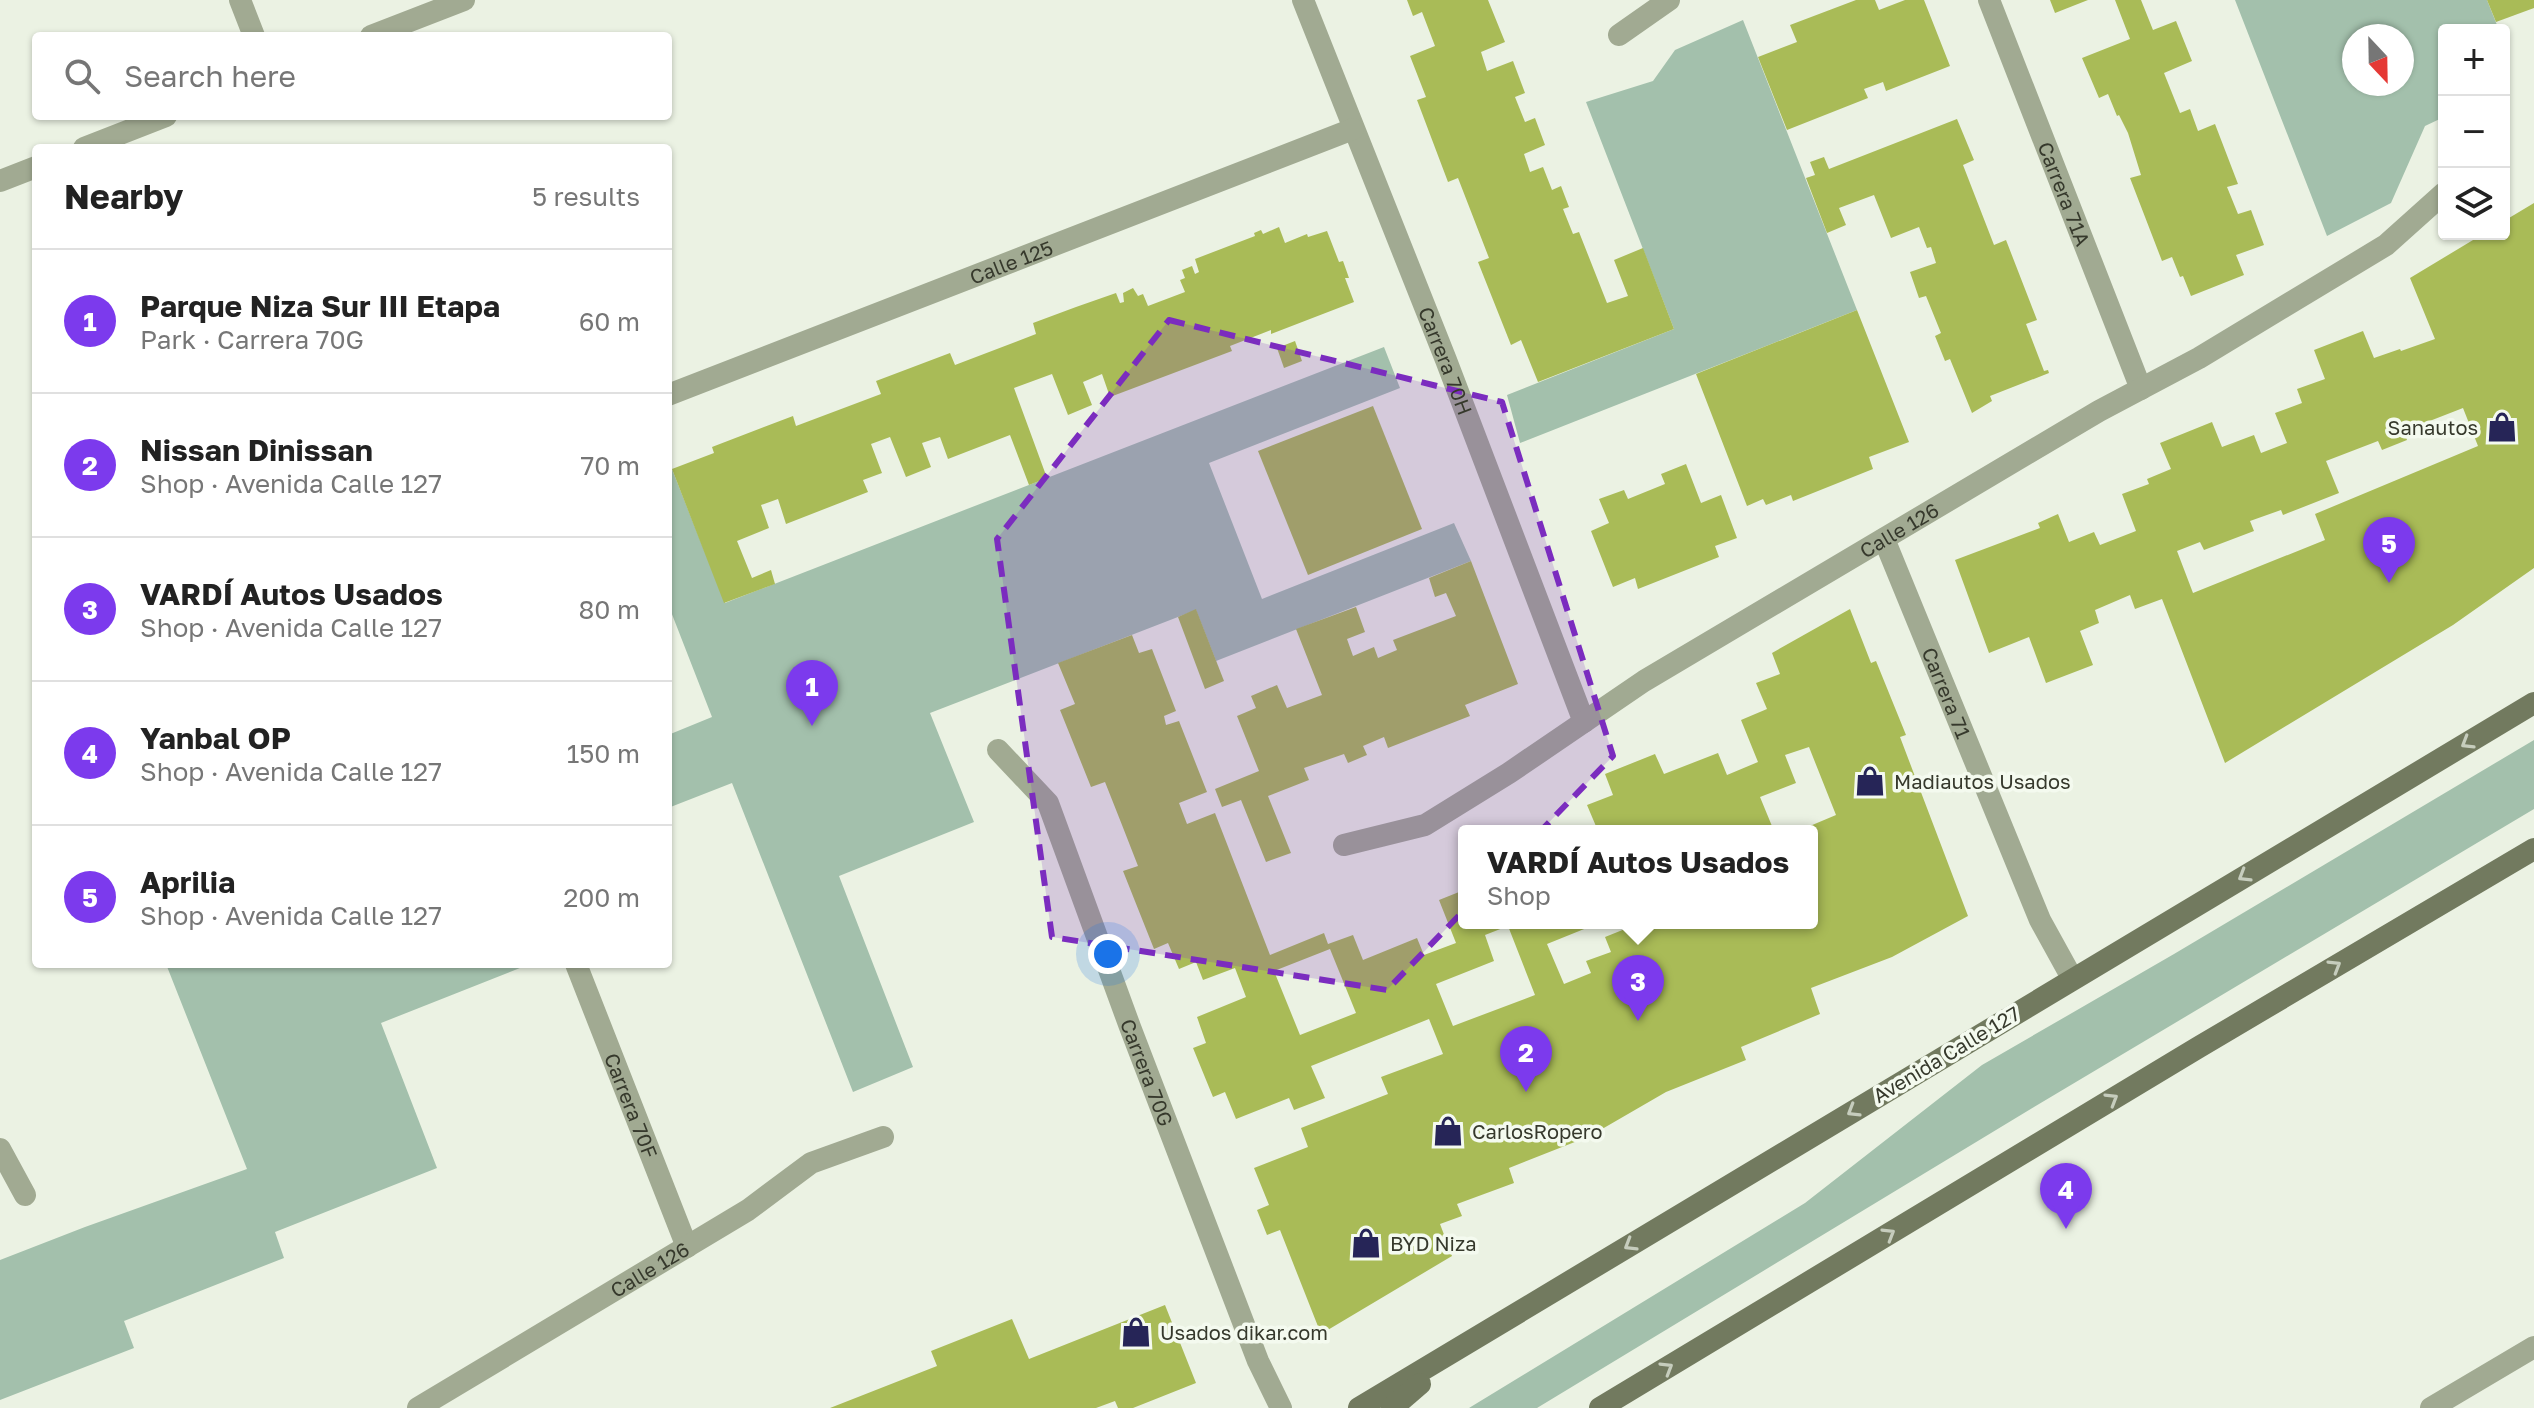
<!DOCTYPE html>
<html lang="en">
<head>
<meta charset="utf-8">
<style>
  :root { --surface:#fff; --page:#f6f6f6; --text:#222; --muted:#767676; --line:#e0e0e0; --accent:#7c3aed }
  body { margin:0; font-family:"Golos Text",sans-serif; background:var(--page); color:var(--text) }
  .controls { position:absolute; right:24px; top:24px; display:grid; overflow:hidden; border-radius:8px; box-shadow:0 2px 6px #0004 }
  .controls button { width:72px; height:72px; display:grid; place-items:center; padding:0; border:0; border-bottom:2px solid var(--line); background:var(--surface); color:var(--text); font:40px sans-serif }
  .compass { position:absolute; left:2342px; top:24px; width:72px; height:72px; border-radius:50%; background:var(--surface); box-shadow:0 2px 6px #0004; rotate:158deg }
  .you { position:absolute; left:1108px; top:954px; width:28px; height:28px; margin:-20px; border:6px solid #fff; border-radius:50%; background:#1a73e8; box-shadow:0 0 0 12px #1a73e833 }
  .badge { display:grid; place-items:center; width:52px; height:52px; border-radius:50%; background:var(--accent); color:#fff; font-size:26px; font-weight:700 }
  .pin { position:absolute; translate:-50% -66px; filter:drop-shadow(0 2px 4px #0008) }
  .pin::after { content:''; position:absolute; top:42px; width:28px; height:24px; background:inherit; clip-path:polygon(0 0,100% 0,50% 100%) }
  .popup { position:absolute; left:1458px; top:825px; width:360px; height:104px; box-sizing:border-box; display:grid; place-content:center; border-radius:8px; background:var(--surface); filter:drop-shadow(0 2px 6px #0005); font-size:26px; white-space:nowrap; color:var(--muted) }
  .popup b { font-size:30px; color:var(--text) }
  .popup::after { content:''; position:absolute; left:50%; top:100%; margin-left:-16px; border:16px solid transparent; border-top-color:var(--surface) }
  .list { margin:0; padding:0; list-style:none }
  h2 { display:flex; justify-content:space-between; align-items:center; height:104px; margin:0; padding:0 32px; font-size:34px }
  h2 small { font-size:26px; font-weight:400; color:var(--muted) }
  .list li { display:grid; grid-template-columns:52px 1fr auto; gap:24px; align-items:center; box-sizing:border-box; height:144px; padding:0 32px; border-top:2px solid var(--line) }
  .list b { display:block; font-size:30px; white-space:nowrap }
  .list p { margin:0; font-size:26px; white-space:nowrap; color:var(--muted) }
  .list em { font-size:26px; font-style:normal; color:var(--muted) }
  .icon { flex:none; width:44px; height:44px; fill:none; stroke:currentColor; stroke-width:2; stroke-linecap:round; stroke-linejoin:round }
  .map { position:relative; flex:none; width:2534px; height:1408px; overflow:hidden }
  .search { position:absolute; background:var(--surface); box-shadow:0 2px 6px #0004; left:32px; top:32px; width:640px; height:88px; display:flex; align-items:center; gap:20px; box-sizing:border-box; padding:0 28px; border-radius:8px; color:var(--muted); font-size:30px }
  .panel { position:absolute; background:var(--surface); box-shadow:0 2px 6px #0004; left:32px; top:144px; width:640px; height:824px; border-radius:8px }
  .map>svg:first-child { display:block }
  .green { fill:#a3c0ac; fill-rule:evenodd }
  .building { fill:#a9bb57; fill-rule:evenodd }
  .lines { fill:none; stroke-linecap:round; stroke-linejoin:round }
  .minor { stroke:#a1aa92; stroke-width:22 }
  .primary { stroke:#727a5f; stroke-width:22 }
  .oneway { stroke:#c6cdbd }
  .marked { fill:#7b2cbf; fill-opacity:0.2; stroke:#7b2cbf; stroke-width:6; stroke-dasharray:16 10; stroke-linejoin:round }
  .labels { text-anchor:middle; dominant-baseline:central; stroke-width:7; stroke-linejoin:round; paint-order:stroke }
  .street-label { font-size:20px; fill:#36392c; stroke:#f4faef }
  .poi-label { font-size:20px; fill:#36392c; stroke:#f4faef; text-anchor:start }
</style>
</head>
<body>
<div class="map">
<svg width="2534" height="1408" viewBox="0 0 2534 1408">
  <rect width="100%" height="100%" fill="#ebf2e3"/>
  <!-- green -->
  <g class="green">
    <path d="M2235 0H2487L2499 30H2444V117L2425 126 2391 203 2327 236ZM2354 36H2402V84H2354Z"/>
    <path d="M1743 20 1857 310 1520 443 1507 395 1674 329 1586 102 1653 81 1675 50Z"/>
    <path d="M1384 347 1400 388 1209 463 1262 599 1454 523 1471 561 1216 661 1196 610 930 713 974 822 839 876 913 1067 853 1092 732 783 668 808V735L712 717 668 604V459L725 603Z"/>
    <path d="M2534 740V809L2034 1107 1537 1408H1469L1805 1203 1982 1065 2174 954Z"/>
    <path d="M166 964H530L381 1023 437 1168 275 1232 284 1258 124 1321 134 1348 0 1400V1260L85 1227 247 1169Z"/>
  </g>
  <!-- building -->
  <g class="building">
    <path d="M1407 0H1488L1505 42 1481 52 1487 71 1513 61 1525 93 1515 97 1525 122 1535 118 1545 145 1524 154 1530 172 1543 167 1552 190 1561 186 1569 207 1563 209 1573 234 1579 232 1607 303 1628 296 1614 260 1643 248 1674 329 1538 382 1521 340 1511 345 1478 262 1489 258 1458 178 1448 182 1417 100 1426 97 1410 56 1435 46 1422 12 1413 16Z"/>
    <path d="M1856 0H1875L1879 10 1905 0H1924L1950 66 1886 91 1883 82 1864 89 1868 98 1787 130 1758 57 1797 42 1790 25Z"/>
    <path d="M2050 0H2088L2055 13Z"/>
    <path d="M2115 0H2141L2153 30 2176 21 2192 61 2164 73 2180 113 2190 109 2198 131 2215 124 2238 184 2227 187 2238 214 2251 210 2264 245 2236 255 2244 275 2191 296 2183 276 2180 277 2172 257 2162 261 2130 178 2141 175 2128 133 2119 115 2117 116 2108 94 2099 98 2082 58 2130 39Z"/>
    <path d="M2487 0H2534V8L2496 22Z"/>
    <path d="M1957 119 1974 160 1963 165 1994 245 2006 240 2037 320 2026 324 2044 371 2048 370 2049 373 1990 396 1992 401 1972 413 1950 359 1945 361 1935 336 1941 333 1926 296 1919 298 1910 272 1936 263 1931 247 1927 248 1919 227 1891 238 1874 195 1839 208 1846 225 1827 233 1806 178 1815 175 1810 162 1824 157 1829 169Z"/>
    <path d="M2534 203V568L2453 625 2225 763 2162 599 2135 609 2130 595 2095 610 2099 623 2080 631 2093 665 2046 683 2029 637 1989 653 1955 560 2040 528 2038 523 2058 514 2069 542 2094 532 2100 545 2136 531 2122 494 2149 484 2147 479 2171 469 2160 443 2212 422 2222 447 2254 435 2261 453 2287 443 2275 413 2302 403 2297 389 2325 379 2314 350 2363 331 2374 358 2400 349 2401 351 2435 339 2410 278 2483 234H2504V221ZM2463 408 2478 446 2315 514 2325 540 2193 593 2177 551 2200 542 2204 550 2254 531 2250 521 2281 510 2283 515 2339 493 2326 461 2378 441 2382 450 2407 440 2404 431Z"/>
    <path d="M1279 227 1285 243 1307 234 1308 237 1327 231 1339 262 1343 261 1349 278H1345L1354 302 1271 334V330L1230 346 1232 351 1110 397 1102 374 1083 382 1092 405 1068 415 1052 374 1014 388 1047 478 1029 485 1010 435 948 459 940 437 922 443 931 467 906 477 890 437 871 444 882 473 863 480 868 492 786 524 778 499 761 505 769 528 737 541 752 578 771 570 775 584 724 603 672 469 714 453 712 447 793 416 796 426 881 394 876 381 950 353 955 365 1036 334 1033 323 1076 307 1116 293 1120 303 1124 302 1123 293 1133 288 1138 296 1143 294 1148 306 1185 292 1180 280 1185 278 1182 270 1192 266 1195 274 1199 272 1195 259 1255 236 1254 233 1261 230 1263 234Z"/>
    <path d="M1857 310 1909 442 1869 457 1873 469 1793 501 1791 495 1766 505 1763 499 1747 506 1696 374Z"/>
    <path d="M1295 341 1302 361 1284 368 1277 348Z"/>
    <path d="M1373 406 1422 529 1308 575 1258 451Z"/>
    <path d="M1686 464 1701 503 1721 495 1737 538 1715 546 1719 557 1638 589 1635 578 1613 587 1591 531 1609 523 1599 499 1624 490 1628 499 1665 484 1661 474Z"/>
    <path d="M1471 561 1518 684 1465 705 1470 716 1388 748 1384 737 1363 746 1367 755 1348 763 1344 754 1304 768 1309 780 1268 796 1291 853 1266 862 1241 800 1222 807 1215 789 1259 771 1237 716 1256 708 1251 696 1277 685 1287 708 1322 695 1296 629 1356 607 1365 632 1347 639 1353 656 1374 647 1378 658 1397 650 1393 640 1456 616 1446 593 1435 597 1429 578Z"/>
    <path d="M1196 609 1224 681 1205 689 1178 617Z"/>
    <path d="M1850 609 1871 663 1876 661 1906 735 1900 737 1968 916 1892 957 1811 988 1820 1014 1741 1047 1746 1060 1666 1092 1590 1136 1509 1168 1514 1183 1457 1204 1462 1216 1440 1224 1452 1256 1321 1334 1280 1230 1267 1235 1257 1210 1269 1205 1254 1168 1308 1147 1301 1128 1388 1094 1381 1077 1443 1054 1429 1019 1311 1066 1325 1098 1294 1110 1289 1098 1236 1119 1225 1092 1213 1097 1193 1048 1206 1043 1197 1017 1246 997 1235 968 1203 980 1196 962 1179 969 1168 943 1154 949 1123 871 1138 866 1122 825 1105 782 1091 787 1060 710 1075 704 1058 663 1132 635 1139 653 1152 649 1176 711 1164 716 1166 725 1179 721 1207 792 1179 803 1187 824 1215 813 1270 955 1324 933 1328 944 1353 935 1363 960 1417 938 1424 955 1456 943 1439 900 1464 890V923H1599L1547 944 1564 984 1591 973 1586 961 1611 952 1605 937 1640 923H1812V831H1798L1836 815 1809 747 1785 755 1796 783 1760 797 1774 831H1598L1587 805 1613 795 1605 774 1655 754 1664 774 1718 753 1727 775 1758 762 1741 720 1767 709 1756 683 1780 674 1772 653ZM1508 926 1535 995 1453 1026 1436 984 1494 961 1485 935ZM1330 949 1356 1013 1300 1035 1274 971Z"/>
    <path d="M1165 1305 1196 1383 1133 1408H1118L1115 1401 1096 1408H830L937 1366 931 1351 1012 1319 1029 1359Z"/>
  </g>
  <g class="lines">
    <!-- minor -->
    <g class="minor">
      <path d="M240 0 254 36"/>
      <path id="s1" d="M1303 0 1446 360 1584 722"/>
      <path id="s2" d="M1989 0 2141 389"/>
      <path d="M1619 35 1669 0"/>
      <path d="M371 36 464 0"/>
      <path d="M84 148 166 116"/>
      <path d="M0 181 36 167"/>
      <path id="s3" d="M668 395 1353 129"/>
      <path id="s4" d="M1884 539 2040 920 2072 978"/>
      <path id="s5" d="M998 750 1048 803 1130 1027 1258 1361 1281 1408"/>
      <path id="s6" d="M1344 845 1425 825 1509 773 1644 681 2099 411 2199 358 2386 245 2444 193"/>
      <path id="s7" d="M576 964 687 1247"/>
      <path d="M0 1149 25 1195"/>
      <path id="s8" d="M418 1408 748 1210 811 1163 883 1137"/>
      <path d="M2431 1408 2534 1347"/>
    </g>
    <!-- primary -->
    <g class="primary">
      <path d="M1359 1408 2534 703"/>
      <path d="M1392 1408 1420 1384"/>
      <path d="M1600 1408 2199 1047 2534 849"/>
    </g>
  </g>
  <!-- one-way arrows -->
  <defs><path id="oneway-chevron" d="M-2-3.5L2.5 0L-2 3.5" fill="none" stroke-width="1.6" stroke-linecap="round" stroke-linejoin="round" transform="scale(2)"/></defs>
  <g class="oneway">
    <use href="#oneway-chevron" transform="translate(2467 743) rotate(149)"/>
    <use href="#oneway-chevron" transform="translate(2244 876) rotate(149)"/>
    <use href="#oneway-chevron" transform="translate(2335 966) rotate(-31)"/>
    <use href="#oneway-chevron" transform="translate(2112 1099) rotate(-31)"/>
    <use href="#oneway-chevron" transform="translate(1853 1111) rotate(149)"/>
    <use href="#oneway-chevron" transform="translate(1889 1234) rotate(-31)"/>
    <use href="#oneway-chevron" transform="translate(1630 1245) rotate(149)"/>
    <use href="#oneway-chevron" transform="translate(1667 1368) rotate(-31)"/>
  </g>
  <!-- marked area -->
  <path class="marked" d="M1169 320 1502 402 1613 756 1387 990 1052 937 997 539Z"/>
  <!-- icons -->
  <defs>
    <g id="shop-bare" transform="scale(2.4)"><path d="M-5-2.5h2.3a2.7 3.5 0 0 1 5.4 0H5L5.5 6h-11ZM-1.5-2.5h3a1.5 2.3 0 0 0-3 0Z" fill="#262557" stroke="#f4faef" stroke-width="2.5" paint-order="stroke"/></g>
  </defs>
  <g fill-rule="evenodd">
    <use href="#shop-bare" x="2502" y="427"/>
    <use href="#shop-bare" x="1870" y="781"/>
    <use href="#shop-bare" x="1448" y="1131"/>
    <use href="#shop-bare" x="1366" y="1243"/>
    <use href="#shop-bare" x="1136" y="1332"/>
  </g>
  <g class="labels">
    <!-- street labels -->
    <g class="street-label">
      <text stroke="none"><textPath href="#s2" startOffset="208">Carrera 71A</textPath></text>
      <text stroke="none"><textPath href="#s3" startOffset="368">Calle 125</textPath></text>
      <text stroke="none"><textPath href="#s1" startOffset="388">Carrera 70H</textPath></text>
      <text stroke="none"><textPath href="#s6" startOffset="642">Calle 126</textPath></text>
      <text stroke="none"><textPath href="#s4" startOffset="166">Carrera 71</textPath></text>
      <text transform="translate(1946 1054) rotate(-31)">Avenida Calle 127</text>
      <text stroke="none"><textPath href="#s5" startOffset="360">Carrera 70G</textPath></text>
      <text stroke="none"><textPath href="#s7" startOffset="152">Carrera 70F</textPath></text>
      <text stroke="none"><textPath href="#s8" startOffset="270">Calle 126</textPath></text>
    </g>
    <!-- poi labels -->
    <g class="poi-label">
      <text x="2478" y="427" text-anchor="end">Sanautos</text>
      <text x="1894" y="781">Madiautos Usados</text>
      <text x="1472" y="1131">CarlosRopero</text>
      <text x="1390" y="1243">BYD Niza</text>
      <text x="1160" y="1332">Usados dikar.com</text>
    </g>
  </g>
</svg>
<div class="controls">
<button>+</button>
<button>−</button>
<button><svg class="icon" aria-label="layers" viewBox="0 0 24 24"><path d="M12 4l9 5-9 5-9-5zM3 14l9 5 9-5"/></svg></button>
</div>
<svg class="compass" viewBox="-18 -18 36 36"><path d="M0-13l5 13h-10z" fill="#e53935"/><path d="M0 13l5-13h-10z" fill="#767676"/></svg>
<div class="you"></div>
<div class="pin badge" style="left:812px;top:726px">1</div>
<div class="pin badge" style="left:1526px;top:1092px">2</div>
<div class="pin badge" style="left:1638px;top:1021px">3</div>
<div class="popup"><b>VARDÍ Autos Usados</b>Shop</div>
<div class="pin badge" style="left:2066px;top:1229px">4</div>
<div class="pin badge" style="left:2389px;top:583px">5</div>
<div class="search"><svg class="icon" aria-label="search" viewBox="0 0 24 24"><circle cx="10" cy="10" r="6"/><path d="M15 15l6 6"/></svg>Search here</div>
<section class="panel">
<h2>Nearby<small>5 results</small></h2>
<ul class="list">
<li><span class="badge">1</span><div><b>Parque Niza Sur III Etapa</b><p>Park · Carrera 70G</p></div><em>60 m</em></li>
<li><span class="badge">2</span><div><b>Nissan Dinissan</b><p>Shop · Avenida Calle 127</p></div><em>70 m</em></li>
<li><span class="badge">3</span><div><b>VARDÍ Autos Usados</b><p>Shop · Avenida Calle 127</p></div><em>80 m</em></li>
<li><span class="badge">4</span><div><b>Yanbal OP</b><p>Shop · Avenida Calle 127</p></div><em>150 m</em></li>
<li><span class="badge">5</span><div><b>Aprilia</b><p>Shop · Avenida Calle 127</p></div><em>200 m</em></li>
</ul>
</section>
</div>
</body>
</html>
